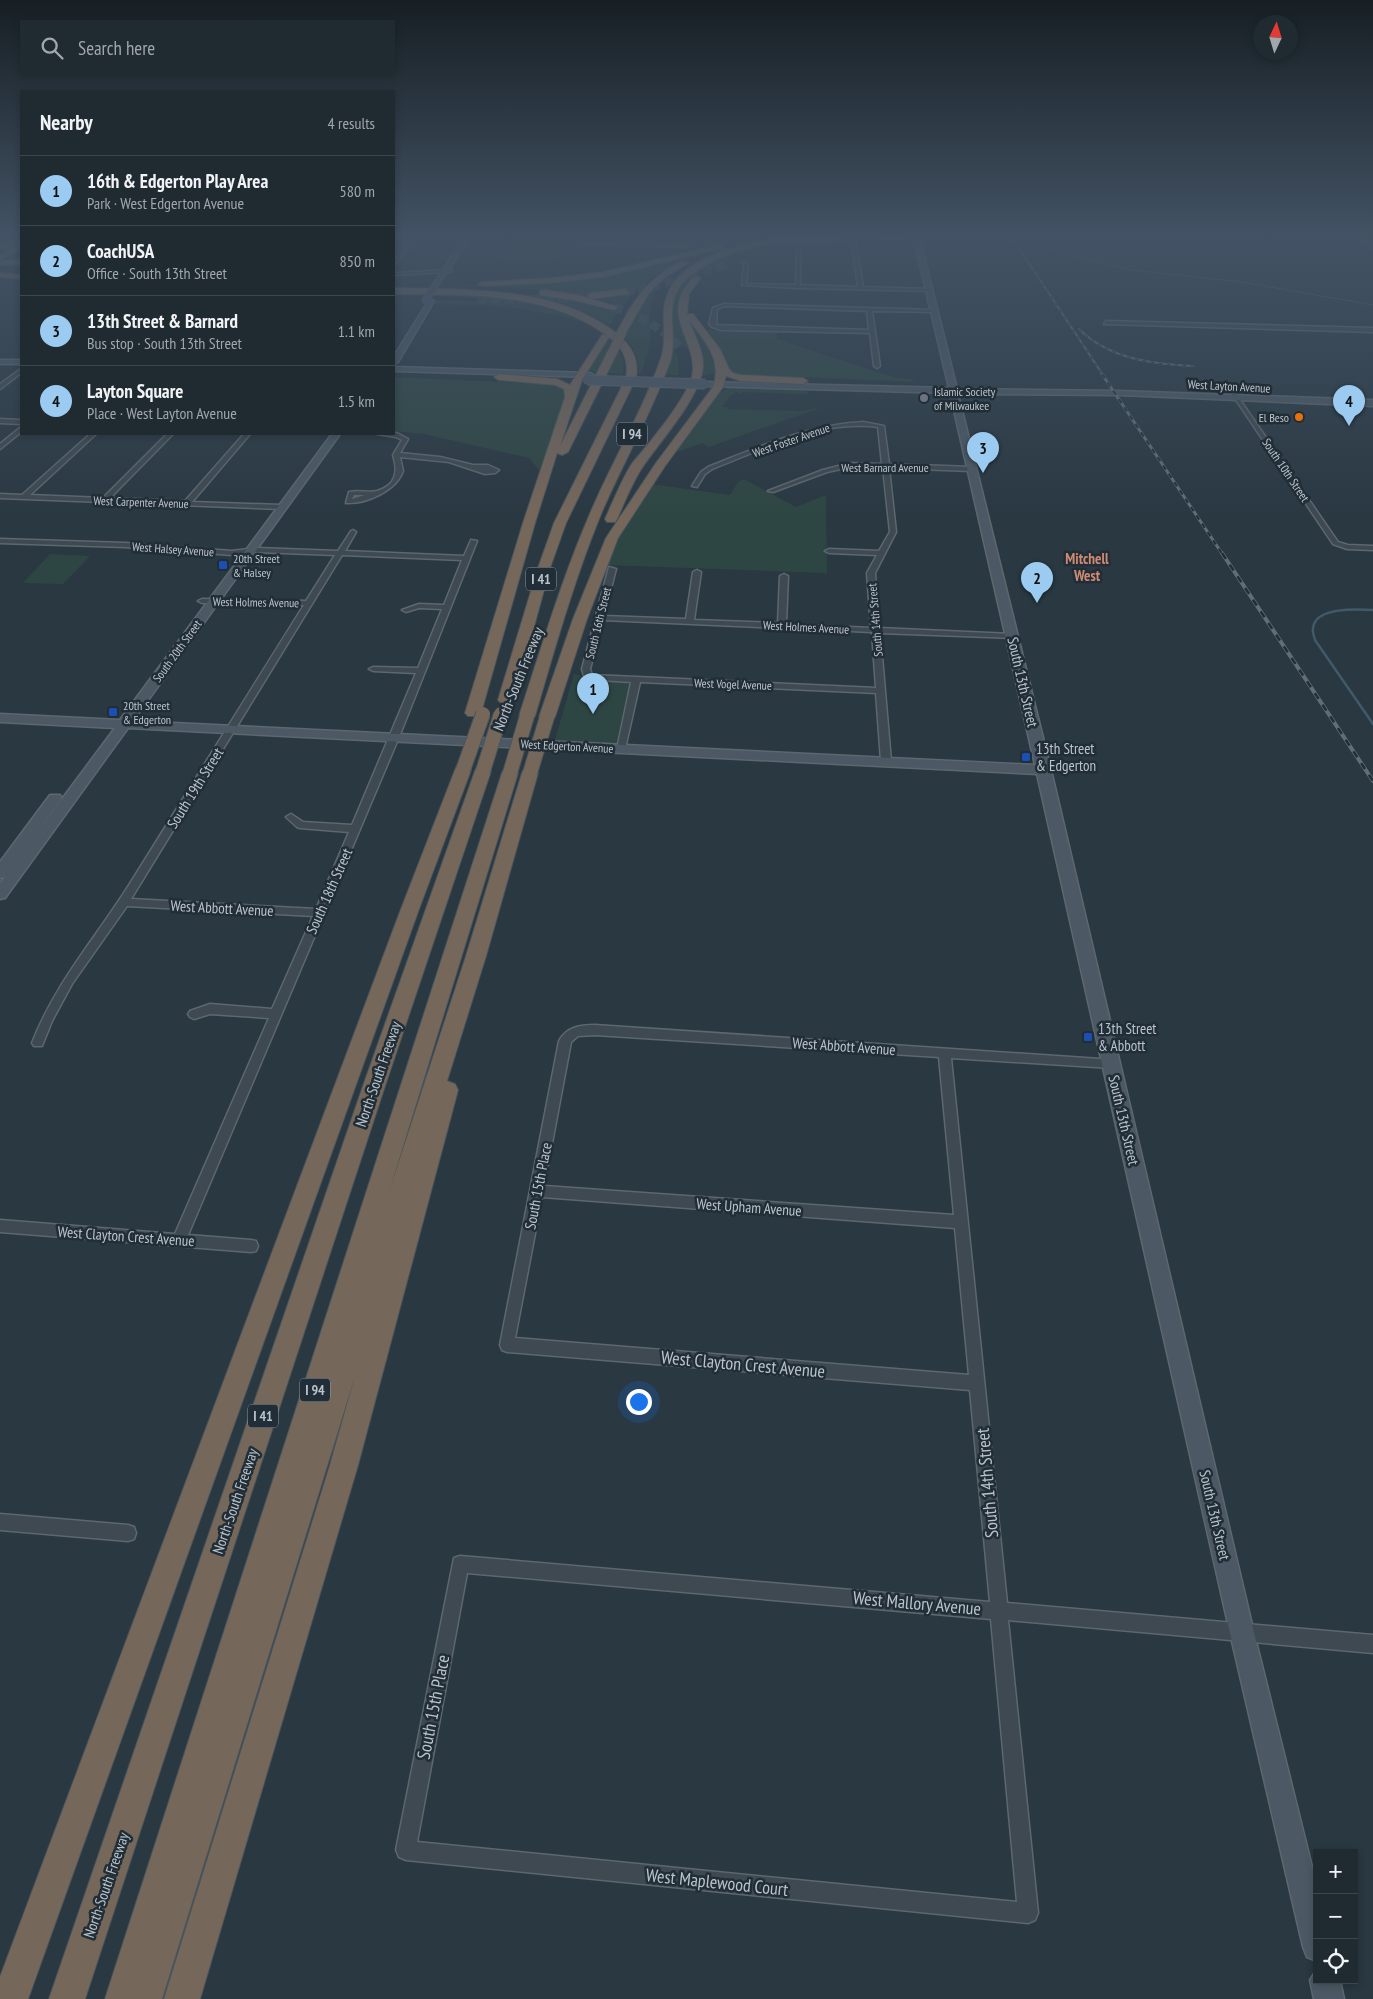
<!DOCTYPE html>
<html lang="en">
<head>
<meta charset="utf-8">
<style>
  :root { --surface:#1f2a31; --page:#2c363d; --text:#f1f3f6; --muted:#a1a7ab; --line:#3c464d; --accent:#9bcbf0 }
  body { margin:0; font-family:"PT Sans Narrow",sans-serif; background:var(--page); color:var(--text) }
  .controls { position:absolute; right:15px; bottom:15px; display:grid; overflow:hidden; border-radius:0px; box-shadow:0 2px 8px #0003 }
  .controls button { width:45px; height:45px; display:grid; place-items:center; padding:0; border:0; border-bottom:1px solid var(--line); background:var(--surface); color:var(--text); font:25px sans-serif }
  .compass { position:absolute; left:1253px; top:15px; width:45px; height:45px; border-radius:50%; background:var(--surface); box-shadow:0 2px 8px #0003; rotate:4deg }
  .you { position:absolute; left:638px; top:1401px; width:18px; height:18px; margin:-12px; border:4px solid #fff; border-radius:50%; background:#1a73e8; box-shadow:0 0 0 8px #1a73e833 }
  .badge { display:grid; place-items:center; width:32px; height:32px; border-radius:50%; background:var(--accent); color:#111; font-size:16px; font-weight:700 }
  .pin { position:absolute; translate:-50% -41px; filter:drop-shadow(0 1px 2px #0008) }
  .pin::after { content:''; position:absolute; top:26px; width:18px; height:15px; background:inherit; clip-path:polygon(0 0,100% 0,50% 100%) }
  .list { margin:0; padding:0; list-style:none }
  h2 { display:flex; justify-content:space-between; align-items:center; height:65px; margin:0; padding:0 20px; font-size:21px }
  h2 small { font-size:16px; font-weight:400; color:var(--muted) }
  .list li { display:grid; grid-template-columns:32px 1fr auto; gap:15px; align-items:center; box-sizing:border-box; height:70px; padding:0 20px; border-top:1px solid var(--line) }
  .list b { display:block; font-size:19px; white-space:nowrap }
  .list p { margin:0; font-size:16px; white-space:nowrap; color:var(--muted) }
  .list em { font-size:16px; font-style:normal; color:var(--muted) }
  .icon { flex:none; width:28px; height:28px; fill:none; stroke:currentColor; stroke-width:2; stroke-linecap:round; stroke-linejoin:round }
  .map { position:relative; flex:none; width:1373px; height:1999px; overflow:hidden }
  .search { position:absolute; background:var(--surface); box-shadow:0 2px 8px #0003; left:20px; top:20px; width:375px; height:55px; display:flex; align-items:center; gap:12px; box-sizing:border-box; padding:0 18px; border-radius:0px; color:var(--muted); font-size:19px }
  .panel { position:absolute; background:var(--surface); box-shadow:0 2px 8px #0003; left:20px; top:90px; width:375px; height:345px; border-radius:0px }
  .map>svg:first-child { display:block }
  .green { fill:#2e4643 }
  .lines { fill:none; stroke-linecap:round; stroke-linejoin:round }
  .stream-far1 { stroke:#415969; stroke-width:1 }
  .stream { stroke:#415969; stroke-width:2.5 }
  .highway-tunnel { stroke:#3f4d56; stroke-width:9; stroke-dasharray:9 4.5; stroke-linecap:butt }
  .street-casing { stroke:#5c676e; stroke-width:3 }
  .secondary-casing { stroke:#5c676e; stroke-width:3 }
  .primary-casing { stroke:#4a555d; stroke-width:2 }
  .highway-casing { stroke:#48545b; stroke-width:2 }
  .street { fill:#3e4951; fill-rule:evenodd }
  .secondary { fill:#4c5964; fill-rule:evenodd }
  .primary { fill:#5c6871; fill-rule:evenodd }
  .highway { fill:#76675b; fill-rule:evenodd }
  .rail-far2-casing { stroke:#606e78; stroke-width:2 }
  .rail-far1-casing { stroke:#606e78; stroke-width:3 }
  .rail-casing { stroke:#606e78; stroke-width:4 }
  .rail-far2 { stroke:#222e37; stroke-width:1; stroke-dasharray:4; stroke-linecap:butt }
  .rail-far1 { stroke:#222e37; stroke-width:2; stroke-dasharray:5; stroke-linecap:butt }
  .rail { stroke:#222e37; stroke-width:2.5; stroke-dasharray:7; stroke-linecap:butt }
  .secondary-bridge-far1-casing { stroke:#5c676e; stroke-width:8; stroke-linecap:butt }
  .secondary-bridge-casing { stroke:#5c676e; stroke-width:11; stroke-linecap:butt }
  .highway-bridge-far1-casing { stroke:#48545b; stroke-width:10; stroke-linecap:butt }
  .highway-bridge-casing { stroke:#48545b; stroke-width:16; stroke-linecap:butt }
  .secondary-bridge-far1 { stroke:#4c5964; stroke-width:7 }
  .secondary-bridge { stroke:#4c5964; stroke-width:9 }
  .highway-bridge-far1 { stroke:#76675b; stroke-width:9 }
  .highway-bridge { stroke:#76675b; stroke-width:14 }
  .worship-dot { fill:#6b7280; stroke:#222e37; stroke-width:2 }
  .food-dot { fill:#e8710a; stroke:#222e37; stroke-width:2 }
  .transit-dot { fill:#1a4fb4; stroke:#222e37; stroke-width:2 }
  .labels { text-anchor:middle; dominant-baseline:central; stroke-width:5; stroke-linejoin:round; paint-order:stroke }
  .far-street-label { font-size:12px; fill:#bbc4cb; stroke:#222e37 }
  .far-poi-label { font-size:12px; fill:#bbc4cb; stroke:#222e37; text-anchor:start }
  .shield { fill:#222e37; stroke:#8d979f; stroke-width:1 }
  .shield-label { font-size:14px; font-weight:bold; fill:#bbc4cb }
  .far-quarter-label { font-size:15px; font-weight:bold; fill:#ce8a73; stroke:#222e37 }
  .street-label { font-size:15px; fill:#bbc4cb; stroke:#222e37 }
  .poi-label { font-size:15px; fill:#bbc4cb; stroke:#222e37; text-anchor:start }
  .near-street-label { font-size:18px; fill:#bbc4cb; stroke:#222e37 }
</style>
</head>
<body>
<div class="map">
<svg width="1373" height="1999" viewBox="0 0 1373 1999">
  <rect width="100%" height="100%" fill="#293841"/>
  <!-- green -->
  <g class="green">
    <path d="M546 242H563L554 259H499C508 244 530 244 546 242Z"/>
    <path d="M714 250C665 266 636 280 610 326 579 302 513 297 474 291L551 296 610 309 618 305C564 286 503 288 447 286L540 283 600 276Z"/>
    <path d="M744 251C719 259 676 276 679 309 680 326 688 345 693 362L687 347 674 348 679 361 678 375H665C669 362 673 351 673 337 673 326 670 313 673 303 679 274 718 256 744 251Z"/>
    <path d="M690 262C671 272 650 288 651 312H649C653 335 649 353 641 374H639C639 359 636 348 624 337 638 306 655 273 690 262Z"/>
    <path d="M441 294C491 296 540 301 585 322L556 315 500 306 435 304 437 300 477 301 479 298 440 296Z"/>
    <path d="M688 316 707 347 716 369V373L702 376V360Z"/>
    <path d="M707 330 777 332V339L893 377 913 380 914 382 732 374 717 344Z"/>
    <path d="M609 338 612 342 597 373 588 370Z"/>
    <path d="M618 349 624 362 623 374 605 373Z"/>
    <path d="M394 377 563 385 566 391 548 450 539 470 529 458 424 434 394 431Z"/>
    <path d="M747 388 807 390V394L741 392V394L736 392 729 397 722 407H728L727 409 803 411 825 406 709 447 702 443 674 453 718 394 729 388Z"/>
    <path d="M744 479 796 507 826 495 827 573 606 565 610 552 651 484 730 495 738 482Z"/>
    <path d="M50 554 90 556 63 584 23 583Z"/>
    <path d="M574 674C580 674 585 680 592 681 604 682 618 679 629 684L618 737 620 739 616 744 555 740Z"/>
  </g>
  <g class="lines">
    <!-- stream-far1 -->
    <g class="stream-far1">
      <path d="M1005 236 1008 237"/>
      <path d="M1025 242 1130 270 1242 282 1373 305"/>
    </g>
    <!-- stream -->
    <path class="stream" d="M1373 610C1358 609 1315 607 1313 628 1312 632 1314 636 1315 640L1373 724"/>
    <!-- highway-tunnel -->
    <g class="highway-tunnel">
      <path d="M625 292 691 277 729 263"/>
      <path d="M478 299H552L591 296"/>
      <path d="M614 307C639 316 661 326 679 347"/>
    </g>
    <!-- street casing -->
    <g class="street-casing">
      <g id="street">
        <path d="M415 236H419L394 265V261Z"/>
        <path d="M577 236H581L579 242 686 245 690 244 692 236H696L694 246 686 247 576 244 574 243Z"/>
        <path d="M860 236 918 237 855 239 863 287 930 289 932 291 798 288 742 285 744 265 742 262H746L748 265 746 284 796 285 797 244ZM851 240 858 287 800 285 801 246Z"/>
        <path d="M452 270 450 272 394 275V273Z"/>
        <path d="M724 304 936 310 938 311 936 312 872 311 880 366 877 368 874 366 870 333 721 330 712 327 709 324 713 308ZM724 306 867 311 869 330 716 325 717 309Z"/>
        <path d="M1106 321 1373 328V332L1104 324Z"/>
        <path d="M21 369V373L0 389V384Z"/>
        <path d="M1232 394H1236L1338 542 1348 545 1373 546V550L1347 549 1333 544Z"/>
        <path d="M0 419 21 420V424L0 423Z"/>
        <path d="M863 422 884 426 889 464 972 467 975 469 972 471 889 468 896 532 875 573 879 628 1012 634H1015V638L880 633 891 761 889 763H883L881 761 876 693 640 682 625 749 621 752 618 751 617 749 631 682 585 679 582 669 609 567 616 569 604 616 686 619 693 572 697 570 701 572 694 620 778 623 780 576 784 574 788 576 786 624 871 628 867 573 877 555 829 553 825 551 829 549 879 551 890 532 883 468 850 467 827 472 773 492 768 491 823 470 850 463 882 464 878 427C821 419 764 449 712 469L705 474 697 487 692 486 701 472 708 467C758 447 808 425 863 422ZM603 620 872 632 876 688 592 675 590 669Z"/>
        <path d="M21 427V432L0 449V444Z"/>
        <path d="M397 433 408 439 400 453 440 457 473 465H488L499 470 495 473 485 474 449 462 400 457 403 471C396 491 366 504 346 503L349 492C358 490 369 493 377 491 397 485 398 471 393 455L402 440 396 437 377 434ZM354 495H365L352 499Z"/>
        <path d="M90 434H96L30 495 103 498 167 434H173L110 498 185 501 244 434H250L192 502 281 505 284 507 281 509 0 498V494L22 495Z"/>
        <path d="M353 530 356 532 345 551 464 556 471 540 477 541 399 737 188 1235 251 1240 256 1241 258 1246 256 1251 251 1252 0 1232V1220L175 1234 269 1018 210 1014 194 1019 190 1017 188 1014 190 1011 210 1004 272 1009 313 916 127 906 72 984 52 1021 42 1046H34L32 1043C56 982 95 939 129 885 188 792 245 698 304 605L202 603 198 601 202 599 306 601 335 555 257 552 232 555 125 547 0 543V539L125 543 232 551 257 548 338 551 351 531ZM342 555 462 560 444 605 419 604 402 610 406 612 419 608 442 609 418 668 373 667 369 669 373 671 416 673 352 825 303 822 291 814 286 817 297 827 300 828 349 832 316 909 131 899Z"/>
        <path d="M595 1025 1115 1060 1117 1063 1115 1066 1111 1068 951 1058 1007 1603 1373 1635V1653L1008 1620 1038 1913 1035 1920 1028 1923 406 1860 399 1857 396 1850 454 1558 460 1556 990 1602 970 1390 507 1352 502 1350 500 1345 559 1041C567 1027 580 1025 595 1025ZM595 1035 939 1057 954 1215 544 1186 571 1042 578 1036ZM542 1197 955 1228 969 1375 515 1338ZM467 1573 991 1619 1017 1902 417 1842Z"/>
        <path d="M0 1514 128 1525 134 1527 136 1533 134 1539 128 1541 0 1530Z"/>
      </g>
    </g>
    <!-- secondary casing -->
    <g class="secondary-casing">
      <g id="secondary">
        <path d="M466 236H472L440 282H436L435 281Z"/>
        <path d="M913 236H919L957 389 1120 391 1373 400V406L1120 395 958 394 1051 770 1254 1633 1317 1887V1961L1307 1957 1303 1947 1230 1633 1037 774 128 728 5 898 0 899V883L5 877 0 878V862L50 795H60L62 798 60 801 24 850 115 728 0 722V714L120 720 332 434H340L133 721 1035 765 950 393 705 386 701 384 705 382 949 388Z"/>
        <path d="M1358 236H1365L1373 243V248Z"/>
        <path d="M429 300 434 301 398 362 394 364V356Z"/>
        <rect x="0" y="360" width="21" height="4"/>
        <path d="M394 367 590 373 594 375 590 377 394 371Z"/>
        <path d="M1317 1969V1980H1340L1344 1999H1314L1310 1980Z"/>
      </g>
    </g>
    <!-- primary casing -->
    <g class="primary-casing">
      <path id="primary" d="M21 244V249L0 260V255Z"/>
    </g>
    <!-- highway casing -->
    <g class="highway-casing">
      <g id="highway">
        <path d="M789 236H810C802 241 787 241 777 243 745 248 707 258 684 282 662 304 679 336 670 362 651 414 623 463 601 514 574 580 555 648 535 716L532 719H522L519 716C541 649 561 581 589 516 611 463 641 415 660 361 671 333 654 308 675 281 701 250 752 242 789 236Z"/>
        <path d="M827 236H846L842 238 793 245 789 243 793 241Z"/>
        <path d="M10 242H13V246L0 249V245Z"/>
        <path d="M721 244H724V248L603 277 551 283 482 286 478 284 482 282 551 278 603 272Z"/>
        <path d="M21 260V264L0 265V261Z"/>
        <path d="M682 261 689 263 664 278 649 293 625 334H619L617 332C635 298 647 279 682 261Z"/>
        <path d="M0 273 21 275V279L0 277Z"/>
        <path d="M694 276 701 278 689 294 687 314H693L720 349 729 369 733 373 741 375 803 378 808 381 803 384 741 381 726 376 723 387 665 466 618 538 587 619 555 717 552 720H542L539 717 573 619 606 538 656 463 713 387C723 360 704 340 689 320 694 335 704 351 703 367 700 398 660 441 642 468 632 483 625 502 617 519L615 522H607L605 519C612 504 625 472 634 461 650 443 682 403 691 380 701 350 669 324 681 295 683 288 690 282 694 276Z"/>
        <path d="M394 288C466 290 551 286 612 330 629 342 640 357 636 378L566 523 550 568 514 700 511 703H501L498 700 538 568 554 523 626 378C629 361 623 347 609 337L582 380 560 446 609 349 611 347H617L619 349 568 452 562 455 557 453 535 523 481 713 478 716H468L465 713 523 523 565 397 564 389 555 385 499 380 494 377 499 374 557 379 570 385 602 335H606C547 291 464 295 394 294Z"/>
        <path d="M625 289 629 292 628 294 591 299 587 296 591 293Z"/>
        <path d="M543 290 578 295 618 307 614 310 578 301 540 295V291Z"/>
        <path d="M463 765 469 766 471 770 419 909 28 1999H0V1977L401 909 455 770 457 766Z"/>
        <path d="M483 766 489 767 491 771 385 1086 85 1999H49L363 1086 475 771 477 767Z"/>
        <path d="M510 768 516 769 518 773 389 1192 466 956 522 773 524 769 530 768 536 769 538 773 486 956 447 1081 455 1084 458 1090 358 1465 200 1999H164L330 1465 355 1376 162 1999H105L502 773 504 769Z"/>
      </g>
    </g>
    <!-- street -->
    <use href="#street" class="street"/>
    <!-- secondary -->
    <use href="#secondary" class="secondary"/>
    <!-- primary -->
    <use href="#primary" class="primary"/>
    <!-- highway -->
    <use href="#highway" class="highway"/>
    <!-- rail-far2 casing -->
    <g class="rail-far2-casing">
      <g id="rail-far2">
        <path d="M1011 236 1103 375"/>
        <path d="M1079 329C1109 359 1153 364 1193 366"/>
      </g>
    </g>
    <!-- rail-far1 casing -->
    <g class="rail-far1-casing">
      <path id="rail-far1" d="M1102 374 1223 555"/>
    </g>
    <!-- rail casing -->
    <g class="rail-casing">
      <path id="rail" d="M1222 553 1373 781"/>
    </g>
    <!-- rail-far2 -->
    <use href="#rail-far2" class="rail-far2"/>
    <!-- rail-far1 -->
    <use href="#rail-far1" class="rail-far1"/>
    <!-- rail -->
    <use href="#rail" class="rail"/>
    <!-- secondary-bridge-far1 casing -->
    <g class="secondary-bridge-far1-casing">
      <path id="secondary-bridge-far1" d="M425 301 438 281"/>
    </g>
    <!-- secondary-bridge casing -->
    <g class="secondary-bridge-casing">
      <path id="secondary-bridge" d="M587 380 705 384"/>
    </g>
    <!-- highway-bridge-far1 casing -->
    <g class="highway-bridge-far1-casing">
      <path id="highway-bridge-far1" d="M614 349 622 332"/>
    </g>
    <!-- highway-bridge casing -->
    <g class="highway-bridge-casing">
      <g id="highway-bridge">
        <path d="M463 770 483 714"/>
        <path d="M483 771 501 714"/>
        <path d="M510 773 527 716"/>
        <path d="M530 773 547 717"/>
      </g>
    </g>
    <!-- secondary-bridge-far1 -->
    <use href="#secondary-bridge-far1" class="secondary-bridge-far1"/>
    <!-- secondary-bridge -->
    <use href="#secondary-bridge" class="secondary-bridge"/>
    <!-- highway-bridge-far1 -->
    <use href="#highway-bridge-far1" class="highway-bridge-far1"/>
    <!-- highway-bridge -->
    <use href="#highway-bridge" class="highway-bridge"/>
  </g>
  <!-- sky -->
  <linearGradient id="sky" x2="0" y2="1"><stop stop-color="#171f24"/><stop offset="0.46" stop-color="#435365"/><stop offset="1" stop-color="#435365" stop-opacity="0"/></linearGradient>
  <rect width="1373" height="516" fill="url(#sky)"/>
  <!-- markers -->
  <circle class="worship-dot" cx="924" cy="398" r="5"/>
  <circle class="food-dot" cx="1299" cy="417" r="5"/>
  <g class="transit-dot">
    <rect x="218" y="560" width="10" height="10" rx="2.5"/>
    <rect x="108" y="707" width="10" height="10" rx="2.5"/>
    <rect x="1021" y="752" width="10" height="10" rx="2.5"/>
    <rect x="1083" y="1032" width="10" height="10" rx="2.5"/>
  </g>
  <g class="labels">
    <!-- far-street labels -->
    <g class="far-street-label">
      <text transform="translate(1229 386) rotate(3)">West Layton Avenue</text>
      <text transform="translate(791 440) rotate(-19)">West Foster Avenue</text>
      <text x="885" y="467">West Barnard Avenue</text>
      <text transform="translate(1286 470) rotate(56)">South 10th Street</text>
      <text transform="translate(141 502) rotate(2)">West Carpenter Avenue</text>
      <text transform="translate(173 549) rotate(4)">West Halsey Avenue</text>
      <text transform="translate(256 602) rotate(1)">West Holmes Avenue</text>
      <text transform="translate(875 620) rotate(-95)">South 14th Street</text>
      <text transform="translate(598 623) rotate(-76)">South 16th Street</text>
      <text transform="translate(806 627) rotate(3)">West Holmes Avenue</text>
      <text transform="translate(177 651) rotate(-54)">South 20th Street</text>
      <text transform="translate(733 684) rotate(2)">West Vogel Avenue</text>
      <text transform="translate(567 746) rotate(3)">West Edgerton Avenue</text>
    </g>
    <!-- far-poi labels -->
    <g class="far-poi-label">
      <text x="934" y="391">Islamic Society<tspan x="934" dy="14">of Milwaukee</tspan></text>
      <text x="1289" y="417" text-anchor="end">El Beso</text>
      <text x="233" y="558">20th Street<tspan x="233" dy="14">&amp; Halsey</tspan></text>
      <text x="123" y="705">20th Street<tspan x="123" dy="14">&amp; Edgerton</tspan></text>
    </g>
    <!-- shield labels -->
    <g class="shield">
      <rect x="617" y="422.5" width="30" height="23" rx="4"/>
      <rect x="526" y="567.5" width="30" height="23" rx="4"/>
      <rect x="300" y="1378.5" width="30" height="23" rx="4"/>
      <rect x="248" y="1404.5" width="30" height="23" rx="4"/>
    </g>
    <g class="shield-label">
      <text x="632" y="434">I 94</text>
      <text x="541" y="579">I 41</text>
      <text x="315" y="1390">I 94</text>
      <text x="263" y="1416">I 41</text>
    </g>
    <!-- far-quarter labels -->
    <g class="far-quarter-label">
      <text x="1087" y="558">Mitchell<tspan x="1087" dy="17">West</tspan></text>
    </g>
    <!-- street labels -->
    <g class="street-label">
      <text transform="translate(518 679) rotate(-68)">North-South Freeway</text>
      <text transform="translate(1023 682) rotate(77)">South 13th Street</text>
      <text transform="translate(195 788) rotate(-58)">South 19th Street</text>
      <text transform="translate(329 891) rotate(-66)">South 18th Street</text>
      <text transform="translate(222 908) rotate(3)">West Abbott Avenue</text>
      <text transform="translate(844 1046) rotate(4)">West Abbott Avenue</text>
      <text transform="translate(378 1074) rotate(-71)">North-South Freeway</text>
      <text transform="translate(1124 1120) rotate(77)">South 13th Street</text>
      <text transform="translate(538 1186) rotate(-79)">South 15th Place</text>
      <text transform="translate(749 1207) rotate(4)">West Upham Avenue</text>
      <text transform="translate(126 1236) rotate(4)">West Clayton Crest Avenue</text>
      <text transform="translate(235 1501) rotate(-71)">North-South Freeway</text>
      <text transform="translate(1215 1515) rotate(77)">South 13th Street</text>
      <text transform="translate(106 1885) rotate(-71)">North-South Freeway</text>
    </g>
    <!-- poi labels -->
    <g class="poi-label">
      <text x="1036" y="748">13th Street<tspan x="1036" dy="17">&amp; Edgerton</tspan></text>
      <text x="1098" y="1028">13th Street<tspan x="1098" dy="17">&amp; Abbott</tspan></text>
    </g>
    <!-- near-street labels -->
    <g class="near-street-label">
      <text transform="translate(743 1364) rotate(5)">West Clayton Crest Avenue</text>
      <text transform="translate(987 1483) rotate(-95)">South 14th Street</text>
      <text transform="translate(917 1603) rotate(5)">West Mallory Avenue</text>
      <text transform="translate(433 1707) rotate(-79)">South 15th Place</text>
      <text transform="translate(717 1882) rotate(6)">West Maplewood Court</text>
    </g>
  </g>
</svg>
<div class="controls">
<button>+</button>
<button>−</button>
<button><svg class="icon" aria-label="locate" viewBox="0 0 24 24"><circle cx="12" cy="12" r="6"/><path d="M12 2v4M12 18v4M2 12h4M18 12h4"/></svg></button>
</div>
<svg class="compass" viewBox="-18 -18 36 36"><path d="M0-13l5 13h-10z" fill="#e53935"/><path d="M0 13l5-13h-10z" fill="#a1a7ab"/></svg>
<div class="you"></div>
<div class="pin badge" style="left:593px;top:714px">1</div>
<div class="pin badge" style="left:1037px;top:603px">2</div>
<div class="pin badge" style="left:983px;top:473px">3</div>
<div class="pin badge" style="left:1349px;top:426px">4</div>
<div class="search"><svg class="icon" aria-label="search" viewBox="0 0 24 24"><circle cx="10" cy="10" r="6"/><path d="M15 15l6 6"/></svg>Search here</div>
<section class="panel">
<h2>Nearby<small>4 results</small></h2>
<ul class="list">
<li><span class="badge">1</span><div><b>16th &amp; Edgerton Play Area</b><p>Park · West Edgerton Avenue</p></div><em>580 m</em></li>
<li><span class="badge">2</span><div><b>CoachUSA</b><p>Office · South 13th Street</p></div><em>850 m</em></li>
<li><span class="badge">3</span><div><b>13th Street &amp; Barnard</b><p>Bus stop · South 13th Street</p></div><em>1.1 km</em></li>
<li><span class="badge">4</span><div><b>Layton Square</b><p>Place · West Layton Avenue</p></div><em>1.5 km</em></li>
</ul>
</section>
</div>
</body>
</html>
